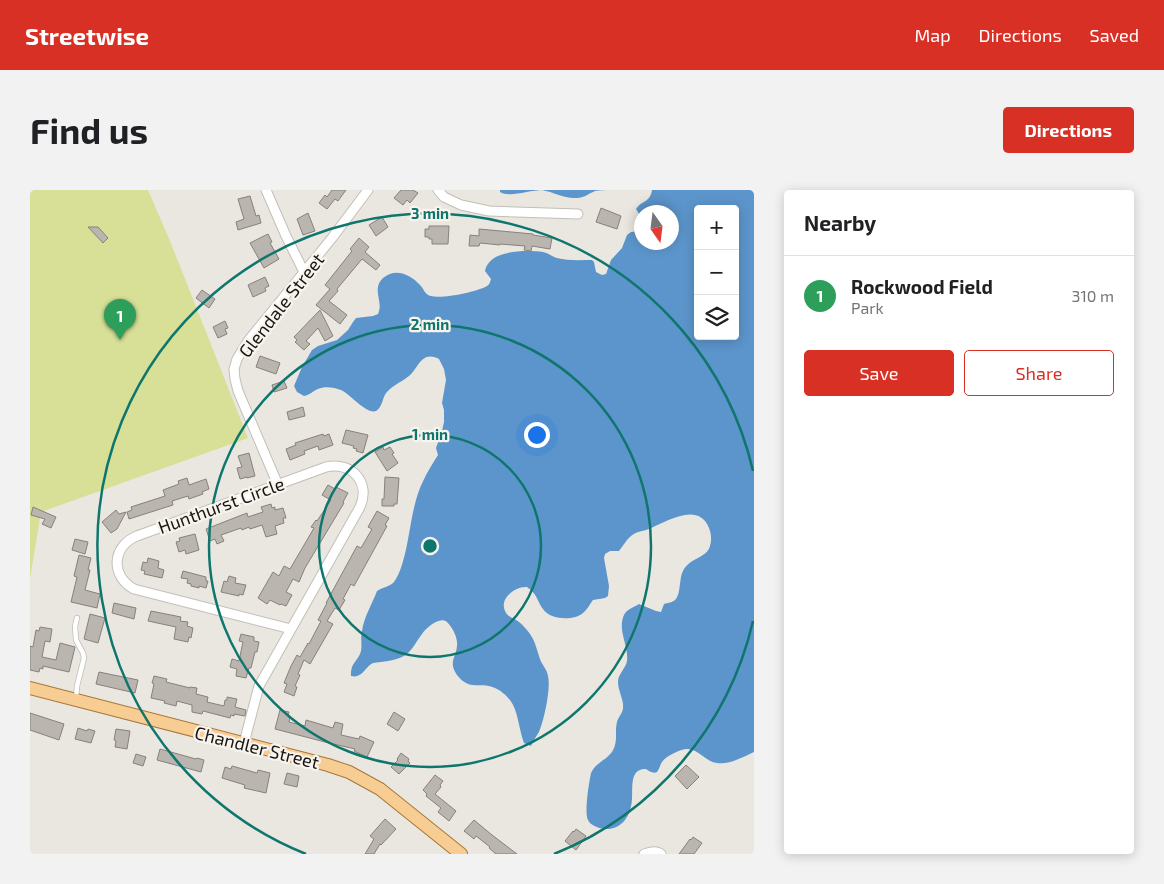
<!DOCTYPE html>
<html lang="en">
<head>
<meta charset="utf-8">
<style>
  :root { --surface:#fff; --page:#f2f2f2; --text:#202124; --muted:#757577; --line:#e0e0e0; --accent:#d93025 }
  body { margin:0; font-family:"Exo 2",sans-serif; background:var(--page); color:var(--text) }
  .controls { position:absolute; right:15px; top:15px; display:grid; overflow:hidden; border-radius:5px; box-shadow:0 2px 12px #0003 }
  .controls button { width:45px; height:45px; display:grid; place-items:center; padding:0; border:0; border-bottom:1px solid var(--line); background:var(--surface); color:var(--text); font:25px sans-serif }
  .compass { position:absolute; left:604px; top:15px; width:45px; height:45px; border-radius:50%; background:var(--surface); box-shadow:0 2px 12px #0003; rotate:166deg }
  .you { position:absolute; left:506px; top:244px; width:18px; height:18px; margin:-12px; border:4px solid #fff; border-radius:50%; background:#1a73e8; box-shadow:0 0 0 8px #1a73e833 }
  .badge { display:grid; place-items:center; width:32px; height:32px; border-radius:50%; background:var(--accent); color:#fff; font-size:16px; font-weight:700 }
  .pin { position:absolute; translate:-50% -41px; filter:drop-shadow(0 1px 2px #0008) }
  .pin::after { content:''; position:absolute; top:26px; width:18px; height:15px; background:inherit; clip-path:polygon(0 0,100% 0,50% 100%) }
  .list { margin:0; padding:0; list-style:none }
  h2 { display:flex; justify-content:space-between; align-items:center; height:65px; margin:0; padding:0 20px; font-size:21px }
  h2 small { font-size:16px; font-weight:400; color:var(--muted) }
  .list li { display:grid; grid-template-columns:32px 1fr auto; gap:15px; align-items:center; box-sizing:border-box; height:80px; padding:0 20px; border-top:1px solid var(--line) }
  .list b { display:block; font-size:19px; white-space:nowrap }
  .list p { margin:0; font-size:16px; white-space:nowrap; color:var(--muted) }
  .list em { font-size:16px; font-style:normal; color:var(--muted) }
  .actions { display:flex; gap:10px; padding:15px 20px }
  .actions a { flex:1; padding:11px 0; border:1px solid var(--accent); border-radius:5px; text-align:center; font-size:18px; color:var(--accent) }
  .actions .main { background:var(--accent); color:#fff }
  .icon { flex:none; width:28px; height:28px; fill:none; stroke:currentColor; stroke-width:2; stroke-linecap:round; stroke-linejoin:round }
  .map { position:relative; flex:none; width:724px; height:664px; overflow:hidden; border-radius:5px }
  header { display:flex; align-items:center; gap:30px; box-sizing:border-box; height:70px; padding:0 25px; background:var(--accent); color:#fff }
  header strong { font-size:24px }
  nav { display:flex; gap:28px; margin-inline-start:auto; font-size:18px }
  .intro { display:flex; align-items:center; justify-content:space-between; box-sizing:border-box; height:120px; padding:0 30px }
  h1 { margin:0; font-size:35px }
  .button { padding:12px 22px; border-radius:5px; background:var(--accent); color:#fff; font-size:18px; font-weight:700 }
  main { display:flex; gap:30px; padding:0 30px }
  aside { flex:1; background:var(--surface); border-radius:5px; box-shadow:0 2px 12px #0003 }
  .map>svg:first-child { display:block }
  .green { fill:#d7e096 }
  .water { fill:#5c95cb; fill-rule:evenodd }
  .building { fill:#bbb5b0; stroke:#87817c }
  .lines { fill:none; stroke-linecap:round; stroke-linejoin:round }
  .service-casing { stroke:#c2bfb8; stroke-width:6 }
  .minor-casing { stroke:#c2bfb8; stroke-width:11 }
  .primary-casing { stroke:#a67837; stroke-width:14 }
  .service { stroke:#fff; stroke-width:4.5 }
  .minor { stroke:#fff; stroke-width:9 }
  .primary { stroke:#f8cd93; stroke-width:12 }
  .ring { fill:none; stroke:#0f766e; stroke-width:2.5 }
  .labels { text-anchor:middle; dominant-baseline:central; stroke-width:4.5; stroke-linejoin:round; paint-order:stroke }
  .street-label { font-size:18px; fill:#171613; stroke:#f8f4ed }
  .centre { fill:#0f766e; stroke:#f8f4ed; stroke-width:2.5 }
  .ring-label { font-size:15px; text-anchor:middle; font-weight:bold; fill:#0f766e; stroke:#f8f4ed; stroke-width:4.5; stroke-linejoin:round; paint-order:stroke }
</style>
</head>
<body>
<header>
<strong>Streetwise</strong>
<nav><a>Map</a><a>Directions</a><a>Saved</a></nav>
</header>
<div class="intro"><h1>Find us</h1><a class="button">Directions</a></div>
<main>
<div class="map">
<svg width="724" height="664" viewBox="0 0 724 664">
  <rect width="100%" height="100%" fill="#eae7e0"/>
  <!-- green -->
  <path class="green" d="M0 0H118L140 51 218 248 11 322 0 389Z"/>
  <!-- water -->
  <g class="water">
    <path d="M470 0H580C576 0 569 0 565 1 558 4 554 8 547 8 534 9 524 2 512 0 500 0 479 8 470 2Z"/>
    <path d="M622 0H724V562C713 567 699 575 687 573 676 572 668 558 656 559 649 560 636 566 632 572 630 575 629 580 627 582 623 584 619 581 616 579 599 578 603 599 602 609 601 626 592 640 574 639 568 638 560 635 558 630 554 622 559 593 561 583 566 571 582 569 585 555 587 548 585 539 587 532 588 527 593 523 593 518 594 510 588 501 588 492 588 484 596 478 597 471 599 456 587 440 594 425 596 420 604 417 609 414L626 421 631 422 634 414C638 413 643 412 645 410 651 405 649 388 653 381 659 368 677 368 680 356 682 350 681 343 679 338 668 311 636 332 619 339 613 341 605 342 601 346 596 350 593 356 589 361H580L575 364 574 368 579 396 578 406 575 408 563 410C560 414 557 420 553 423 544 431 520 430 513 419 506 409 508 405 497 397 486 396 469 408 475 421 478 428 484 428 489 432 493 435 497 440 500 444 505 451 507 460 510 469 512 475 517 479 518 486 521 498 514 531 509 542 506 547 503 551 501 556L494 553C489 540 488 520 480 510 476 505 470 500 465 498 450 491 440 502 427 485 418 472 426 468 427 456 428 448 423 438 417 432 410 426 396 438 392 444 387 450 384 457 379 462 372 469 360 471 351 472 350 472 344 473 343 473 335 477 332 489 321 486 321 473 325 474 330 464 333 458 330 448 332 441 334 427 342 414 347 401 353 397 359 397 364 392 376 376 379 338 384 318 389 296 396 284 408 265L406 258 412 241 414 232V220L412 213 416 190 414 179 409 169C391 160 389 178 379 186 373 191 363 195 357 202 352 207 353 217 346 221 337 225 319 203 311 200 304 197 294 196 288 199 283 201 280 205 274 206L267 202 264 196 272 177 282 160 288 156 307 150 318 140 323 132 326 128 343 126 348 124C354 111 341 100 353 88 366 77 381 85 390 95 394 99 395 105 401 106 412 109 447 102 457 96 460 94 460 92 461 89L455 81C459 59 497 60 513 62 519 63 522 67 527 68 538 71 551 70 562 70L564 72 566 82 572 85 576 84 581 70 592 58 597 45 601 42 609 41 611 39 612 52H642V22H612L611 27 606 19C612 10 620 13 622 0ZM668 19H705V146H668Z"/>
  </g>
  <!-- building -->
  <g class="building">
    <path d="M302 0H316L308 11 305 9 297 19 289 13 295 5 297 7Z"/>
    <path d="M371 0H383L388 3 380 13 377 10 373 15 364 8Z"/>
    <path d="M220 6 226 26 229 25 231 33 208 40 206 32 214 29 208 9Z"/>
    <path d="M571 18 591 26 587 39 566 32Z"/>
    <path d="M278 23 285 41 273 45 267 29Z"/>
    <path d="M352 27 358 37 346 46 339 35Z"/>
    <path d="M399 36H419L418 54H402V49H399V47H395V39H399Z"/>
    <path d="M58 37H68L78 48 73 53Z"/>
    <path d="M449 39 503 44V45L522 48 520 59 502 56 501 61 494 60 495 56 470 54V55L450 53 449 56H439L440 45 449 46Z"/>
    <path d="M238 44 242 52 240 53 249 69 234 78 220 53Z"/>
    <path d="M329 48 339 57 335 62 350 75 346 80 332 69 307 99 308 101 299 111 317 125 310 134 286 115 300 99 295 95 322 61 320 59Z"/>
    <path d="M235 87 239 96 235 98 236 101 223 107 218 95Z"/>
    <path d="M172 100 185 109 179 118 166 108Z"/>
    <path d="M290 120 303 146 295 151 288 138 276 151 280 154 274 160 265 152 267 150 264 147Z"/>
    <path d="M195 131 198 138 195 139 197 144 188 148 183 137Z"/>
    <path d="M230 166 250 173 246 184 226 177Z"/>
    <path d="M254 191 257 198 244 202 242 195Z"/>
    <path d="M273 217 275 226 259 230 257 222Z"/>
    <path d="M316 240 338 245 333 263 326 261 327 259 323 258 324 256 312 253Z"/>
    <path d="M293 244 294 246 299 244 303 255 289 260 288 256 274 261 275 264 260 270 256 259 266 255 265 253Z"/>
    <path d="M353 257 354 260 360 257 364 263 362 264 368 273 357 281 345 262Z"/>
    <path d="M219 263 225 286 217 288V287L210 289 207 278 212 277 208 266Z"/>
    <path d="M355 287 369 288 367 314H364V316H352V309H354Z"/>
    <path d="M157 288 159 295 176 289 179 299 172 302 173 304 159 309 158 306 142 311 143 315 99 329 97 322 102 320 101 317 135 306 133 300 149 294 148 291Z"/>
    <path d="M298 295 305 299 306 297 318 303 313 312 314 313 275 378 269 392 263 389 256 402 262 405 256 416 251 414 250 415 240 410 237 414 228 408 243 382 249 386 254 376 260 379 284 338 281 337 286 330 287 331 301 310 292 305Z"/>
    <path d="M241 314 242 318 245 317V320L253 318 256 328H253L254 333 245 336 247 344 236 347 232 335 220 339 219 337 212 340 211 338 191 345 194 351 187 354 185 349 180 351 176 339 217 323 218 327 233 322 231 317Z"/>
    <path d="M3 317 26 327 21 338 12 334 15 329 1 325Z"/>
    <path d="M86 320 89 324 96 322 87 339 81 343 72 332Z"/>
    <path d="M347 321 359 328 355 335 357 336 324 396 321 394 313 409 315 410 309 420 305 418 297 431 303 434 280 474 274 470 268 484 270 485 265 496 267 497 264 506 254 502 257 494 254 493 261 476 267 465 270 467 278 453 279 454 291 431 288 430 297 413H296L327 356 331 358 342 339 338 337Z"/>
    <path d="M165 344 169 360 156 364 155 360 149 362 146 352 150 351 149 348Z"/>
    <path d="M45 349 58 352 55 364 42 360Z"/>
    <path d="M49 365 61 368 58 380H60L55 400 70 404 67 418 41 412 47 387 44 386Z"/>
    <path d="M118 368 129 371 128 378 134 380 132 388 114 384 115 381 111 380 113 372 117 373Z"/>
    <path d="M153 381 176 387V391H178L176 398 169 396V398L161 396V394L157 393 158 389 151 388Z"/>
    <path d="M199 386 206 388 205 393 216 395 213 405 209 404V406L191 402 194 391 197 392Z"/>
    <path d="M84 413 106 418 104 429 82 423Z"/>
    <path d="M121 421 151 427 150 431 158 432 157 436 163 438 161 448 159 447 158 452 144 449 146 437 118 431Z"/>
    <path d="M60 424 75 428 68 453 54 449Z"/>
    <path d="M10 437 22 439 20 452 15 451 12 467 26 470 30 453 45 457 39 482 13 476V479L10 478 9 482 0 480V456L3 457 6 440 9 441Z"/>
    <path d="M211 444 224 447V451L229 452 227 462H225L221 478H219L216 488 206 486 207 479 200 477 202 469 209 471 213 452 209 451Z"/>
    <path d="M69 482 108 490 105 503 66 494Z"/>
    <path d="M124 486 137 489 136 492 160 498V497L167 498 166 504 178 507 177 512 194 516 195 510H197V507L207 509 205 517 216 520 215 526 204 524V526L201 525 200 528 173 521 172 524 162 522V515L147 511 146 516 134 513 135 511 121 508 124 494 122 493Z"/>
    <path d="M250 520 259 522 258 527 260 528 259 532 275 536 276 530 303 538 305 532 313 534 311 545 329 549 330 546 344 552 337 567 324 561 325 559 295 552 245 539Z"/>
    <path d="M364 522 375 529 368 541 357 534Z"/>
    <path d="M0 523 34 534 29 550 0 540Z"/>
    <path d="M48 538 57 541 58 539 65 541 61 553 45 549Z"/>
    <path d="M86 539 100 541 97 559 85 557 86 551 84 550Z"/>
    <path d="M130 559 166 569 167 568 174 570 171 582 127 570Z"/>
    <path d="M371 563 379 569 378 571 380 573 369 584 361 577 368 570 367 569Z"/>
    <path d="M106 564 116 567 113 576 103 573Z"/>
    <path d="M656 575 669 587 657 599 645 586Z"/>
    <path d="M202 576 227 583 228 580 240 583 236 603 214 598 215 595 192 588 195 577 201 579Z"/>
    <path d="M257 583 269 586 267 597 254 594Z"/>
    <path d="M405 585 413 591 410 595 411 597 405 604 426 621 419 631 408 622 411 618 396 606 397 604 393 600Z"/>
    <path d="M355 629 366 639 351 655 350 654 344 664H335L344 649 340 646Z"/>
    <path d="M444 630 462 645 487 664H466L459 658 460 657 446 646 444 649 434 641Z"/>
    <path d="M546 639 556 646 546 660 535 651 543 641 544 642Z"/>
    <path d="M663 647 672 653 664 664H649L660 649 661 650Z"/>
  </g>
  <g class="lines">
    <!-- service casing -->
    <g class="service-casing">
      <path id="service" d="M46 509 47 496 54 468 53 463 46 450 45 436 47 428"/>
    </g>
    <!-- minor casing -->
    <g class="minor-casing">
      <g id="minor">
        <path d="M236 0 256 46 274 82"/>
        <path d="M408 0 414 7 431 15 459 21 548 24"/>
        <path d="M248 295 208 201 205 189 204 179 207 169 218 151 302 48 338 0"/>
        <path d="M214 553 229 496 330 317C341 293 322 271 296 277L107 346C82 356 80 386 104 399L261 439"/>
        <path d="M614 664C619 662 626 660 631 664"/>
      </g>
    </g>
    <!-- primary casing -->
    <g class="primary-casing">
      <path id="primary" d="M0 498 298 575 319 582 350 599 431 664"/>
    </g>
    <!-- service -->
    <use href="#service" class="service"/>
    <!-- minor -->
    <use href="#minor" class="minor"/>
    <!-- primary -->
    <use href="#primary" class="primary"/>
  </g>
  <!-- distance rings -->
  <g class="ring">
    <circle cx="400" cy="356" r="111"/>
    <circle cx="400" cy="356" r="221"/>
    <path d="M723 431A332 332 0 0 1 524 664M276 664A332 332 0 1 1 723 281"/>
  </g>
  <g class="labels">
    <!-- street labels -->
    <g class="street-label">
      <text transform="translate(251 115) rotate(-52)">Glendale Street</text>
      <text transform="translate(191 315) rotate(-20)">Hunthurst Circle</text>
      <text transform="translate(227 557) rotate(14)">Chandler Street</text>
    </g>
  </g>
  <circle cx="400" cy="356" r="8" class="centre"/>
  <g class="ring-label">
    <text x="400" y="29">3 min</text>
    <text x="400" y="140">2 min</text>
    <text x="400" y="250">1 min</text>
  </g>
</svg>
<div class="controls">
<button>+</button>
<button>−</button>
<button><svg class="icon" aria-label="layers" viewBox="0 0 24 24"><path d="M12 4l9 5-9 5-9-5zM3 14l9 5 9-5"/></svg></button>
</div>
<svg class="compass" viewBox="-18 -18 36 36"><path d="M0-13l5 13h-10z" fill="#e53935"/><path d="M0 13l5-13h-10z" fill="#757577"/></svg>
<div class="you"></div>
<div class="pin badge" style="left:90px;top:150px;background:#2e9e5b">1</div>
</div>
<aside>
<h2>Nearby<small></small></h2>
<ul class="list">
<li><span class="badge" style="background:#2e9e5b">1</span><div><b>Rockwood Field</b><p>Park</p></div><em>310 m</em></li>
</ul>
<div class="actions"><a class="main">Save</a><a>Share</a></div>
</aside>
</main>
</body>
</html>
